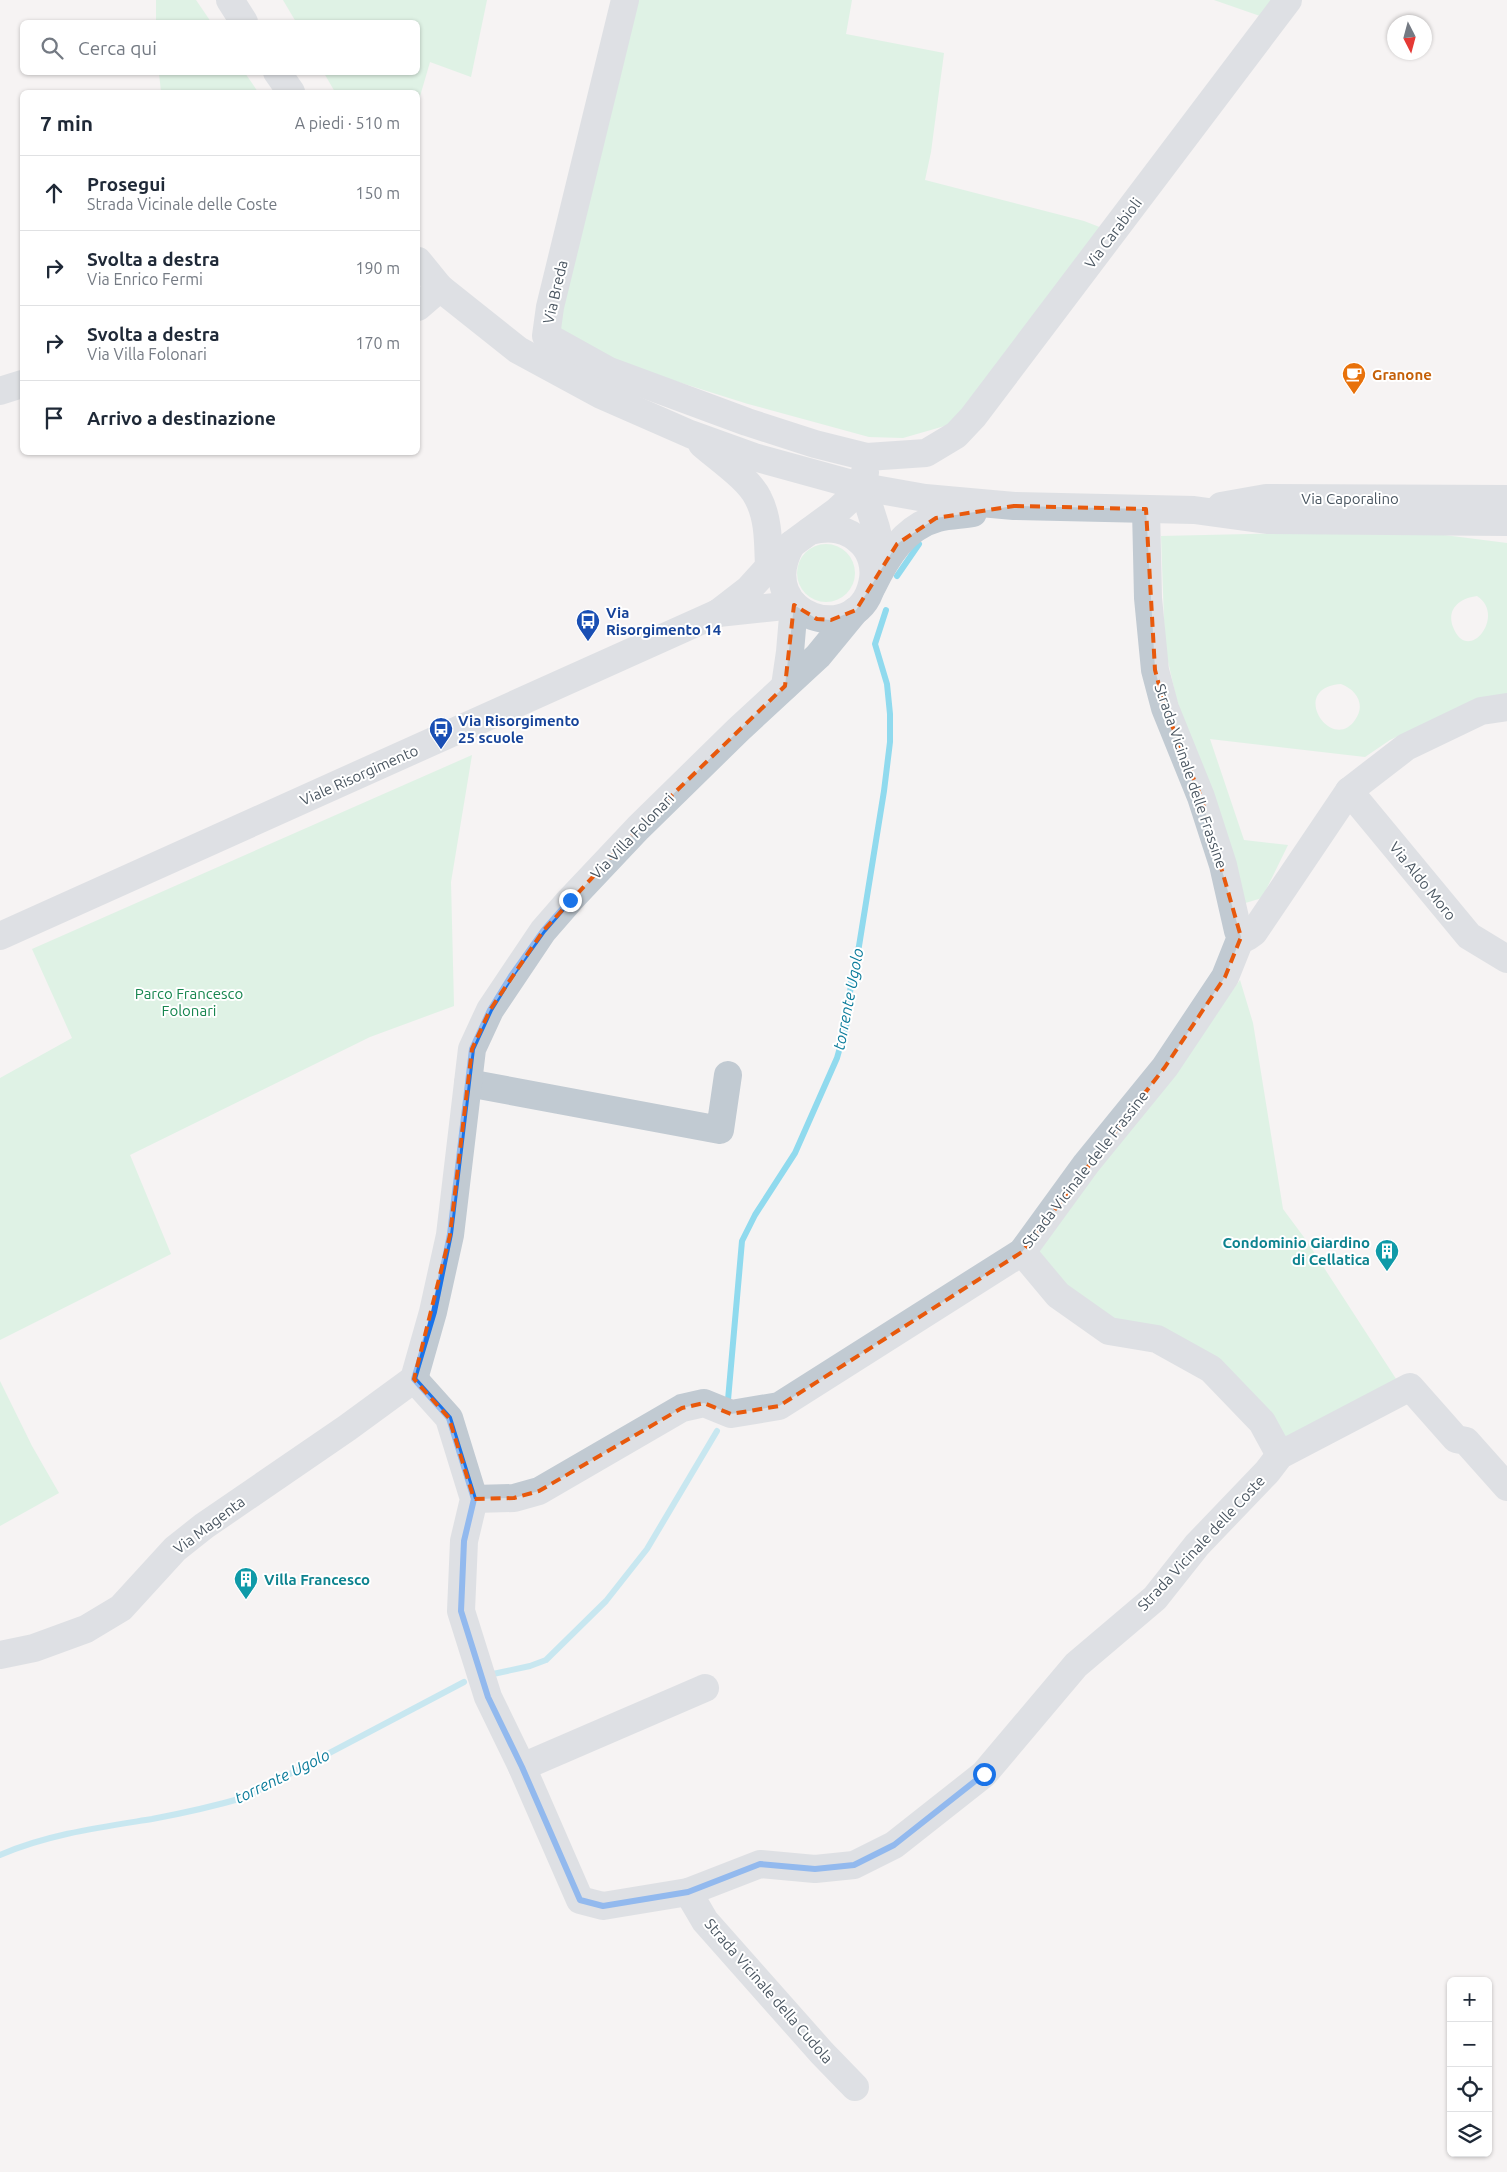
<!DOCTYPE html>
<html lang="it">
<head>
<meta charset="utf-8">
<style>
  :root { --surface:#fff; --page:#f2f2f3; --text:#1f2937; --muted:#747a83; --line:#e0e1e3 }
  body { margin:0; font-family:Ubuntu,sans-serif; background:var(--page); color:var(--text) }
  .controls { position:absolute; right:15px; bottom:15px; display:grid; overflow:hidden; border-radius:8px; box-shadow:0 1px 4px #0004 }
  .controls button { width:45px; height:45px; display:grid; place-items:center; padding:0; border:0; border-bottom:1px solid var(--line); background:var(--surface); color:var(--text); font:25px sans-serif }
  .compass { position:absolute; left:1387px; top:15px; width:45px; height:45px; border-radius:50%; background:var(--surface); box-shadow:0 1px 4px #0004; rotate:174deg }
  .stop { position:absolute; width:15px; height:15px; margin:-11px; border:4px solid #1a73e8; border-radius:50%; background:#fff }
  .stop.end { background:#1a73e8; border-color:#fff; box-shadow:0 1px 5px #0008 }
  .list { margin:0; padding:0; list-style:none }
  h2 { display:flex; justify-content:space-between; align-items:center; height:65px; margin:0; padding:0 20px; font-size:21px }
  h2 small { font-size:16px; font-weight:400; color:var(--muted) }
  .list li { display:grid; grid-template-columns:32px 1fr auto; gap:15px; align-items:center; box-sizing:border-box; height:75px; padding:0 20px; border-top:1px solid var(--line) }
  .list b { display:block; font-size:19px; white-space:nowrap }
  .list p { margin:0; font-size:16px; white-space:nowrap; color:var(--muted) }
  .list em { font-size:16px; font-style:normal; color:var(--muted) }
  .icon { flex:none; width:28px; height:28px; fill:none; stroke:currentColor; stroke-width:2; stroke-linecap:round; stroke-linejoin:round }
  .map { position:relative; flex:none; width:1507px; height:2172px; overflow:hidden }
  .search { position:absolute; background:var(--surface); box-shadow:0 1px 4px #0004; left:20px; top:20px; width:400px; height:55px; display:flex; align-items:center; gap:12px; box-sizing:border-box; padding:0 18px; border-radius:8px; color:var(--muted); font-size:19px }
  .panel { position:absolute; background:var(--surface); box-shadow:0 1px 4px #0004; left:20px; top:90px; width:400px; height:365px; border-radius:8px }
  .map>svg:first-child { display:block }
  .green { fill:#c3f1d5; fill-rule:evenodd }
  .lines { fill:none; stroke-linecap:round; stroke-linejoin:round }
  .stream { stroke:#90daee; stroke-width:6 }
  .minor { stroke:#c1cad2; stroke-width:28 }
  .route { stroke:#1a73e8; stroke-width:6 }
  .marked { fill:none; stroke:#e8590c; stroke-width:4; stroke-dasharray:10 6; stroke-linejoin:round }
  .labels { text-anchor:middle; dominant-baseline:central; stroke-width:4; stroke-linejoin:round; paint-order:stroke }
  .street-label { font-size:15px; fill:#4a5661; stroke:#fff }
  .food-label { font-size:15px; font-weight:bold; fill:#c56008; stroke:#fff; text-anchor:start }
  .transit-label { font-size:15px; font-weight:bold; fill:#164399; stroke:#fff; text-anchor:start }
  .park-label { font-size:15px; fill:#17864f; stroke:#fff }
  .culture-label { font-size:15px; font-weight:bold; fill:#0d838f; stroke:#fff; text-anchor:end }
  .water-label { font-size:16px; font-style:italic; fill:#0c7c9b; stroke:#fff }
</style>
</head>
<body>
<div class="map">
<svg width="1507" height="2172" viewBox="0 0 1507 2172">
  <rect width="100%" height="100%" fill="#f5f3f3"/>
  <!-- green -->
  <g class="green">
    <path d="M156 0H196L211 22H156Z"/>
    <path d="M283 0H487L471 77 430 62 418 103V92H335L324 73 418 72V22H296Z"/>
    <path d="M632 0H852L846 34 944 53 931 152 925 180 1084 221 1102 228 968 409 948 425 903 438 869 437 748 404 602 358 556 331Z"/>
    <path d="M1214 0H1272L1260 16Z"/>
    <path d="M159 73H245L258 92H161Z"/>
    <path d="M1338 532 1444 535 1507 543V695L1467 703 1390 740 1365 757 1210 739 1244 840 1288 845 1262 898 1242 904 1176 697 1165 648 1161 536ZM1477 596C1507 615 1468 666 1453 627 1446 609 1460 598 1477 596ZM1341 684C1357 690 1366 705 1355 720 1332 754 1287 688 1341 684Z"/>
    <circle cx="826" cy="573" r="29"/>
    <path d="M472 755 451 882 454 1006 370 1037 130 1155 171 1254 0 1340V1078L72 1038 32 949Z"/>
    <path d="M1240 980 1253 1023 1283 1209 1306 1240 1400 1385 1286 1446 1268 1416 1110 1323 1063 1289 1032 1251 1170 1076Z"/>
    <path d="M0 1381 32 1446 59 1493 0 1526Z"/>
  </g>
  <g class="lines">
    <!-- stream -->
    <g class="stream">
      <path d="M897 576 919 544"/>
      <path d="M728 1400 742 1241 755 1215 795 1153 837 1058 848 1019 851 981 859 946 884 791 890 742V714L887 684 875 644 886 610"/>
      <path d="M493 1674 530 1666 546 1660 606 1601 647 1549 717 1431"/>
      <path d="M0 1855C48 1834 102 1827 152 1819 184 1813 215 1806 246 1797L464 1682"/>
    </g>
    <!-- minor -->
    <g class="minor">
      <path d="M230 0 244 22"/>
      <path d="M625 0 550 307 546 336 609 371 747 422 815 444 867 457 926 453 956 435 973 417 1288 0"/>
      <path d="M277 72 291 92"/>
      <path d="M418 261 440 288 518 350 601 395 690 434 754 457 863 487 925 498 1014 506 1194 510 1267 520 1507 522"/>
      <path d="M418 307 440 288"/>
      <path d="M0 391 22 384"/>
      <path d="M702 444C719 459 749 479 758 498 769 519 768 544 769 567"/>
      <path d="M865 472 863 487 876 528 884 562"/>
      <path d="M1221 506 1266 498 1507 499"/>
      <path d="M791 545C751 618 862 651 873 579 875 567 871 552 862 543 847 528 830 526 810 531"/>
      <path d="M872 587C886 558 904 527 938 518 949 515 962 515 973 513"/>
      <path d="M718 613 794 605"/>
      <path d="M785 686 790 652 794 605"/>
      <path d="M1507 707 1481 711 1406 747 1349 791 1469 936 1507 959"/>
      <path d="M0 936 718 613 749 589 769 567 792 544 837 511 863 487"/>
      <path d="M1241 937H1247L1254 932 1349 791"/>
      <path d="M468 1083 720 1130 728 1075"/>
      <path d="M1022 1252 1058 1295 1109 1331 1157 1339 1211 1369 1262 1422 1280 1455"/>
      <path d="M414 1379 449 1418 474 1499 464 1541 461 1611 488 1697 522 1767 580 1900 603 1906 688 1892 760 1864 815 1869 854 1865 894 1845 984 1774 1076 1665 1155 1598 1197 1545 1267 1472 1280 1455 1410 1387 1456 1439 1466 1441 1507 1487"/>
      <path d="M414 1379 433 1312 450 1235 472 1049 490 1010 543 931 570 900 638 828 738 730 818 656 855 611"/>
      <path d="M474 1499 514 1498 539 1491 682 1408 704 1403 731 1414 779 1406 1022 1252 1086 1164 1165 1067 1225 977 1241 937 1238 931 1223 865 1201 797 1165 708 1155 670 1148 598 1146 509"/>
      <path d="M0 1655 34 1648 86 1629 121 1608 175 1549 204 1526 347 1428 414 1379"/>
      <path d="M522 1767 705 1688"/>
      <path d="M688 1892 705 1921 822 2053 855 2087"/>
    </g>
  </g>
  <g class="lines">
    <!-- route -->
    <path class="route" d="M570 900 543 931 511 976 490 1010 472 1049 450 1234 434 1312 414 1379 449 1418 474 1499 464 1541 461 1611 488 1697 522 1767 580 1900 603 1906 688 1892 760 1864 815 1869 854 1865 894 1845 984 1774"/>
  </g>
  <!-- marked area -->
  <path d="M0 0H1507V2172H0ZM1014 506 1146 509 1155 670 1165 708 1201 797 1241 937 1225 977 1165 1067 1022 1252 779 1406 731 1414 704 1403 682 1408 539 1491 514 1498 474 1499 449 1418 414 1379 450 1235 472 1049 490 1010 543 931 638 828 785 686 794 605 817 619 831 620 856 610 897 544 936 518Z" fill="#f5f3f3" fill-opacity=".55" fill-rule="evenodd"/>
  <path class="marked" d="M1014 506 1146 509 1155 670 1165 708 1201 797 1241 937 1225 977 1165 1067 1022 1252 779 1406 731 1414 704 1403 682 1408 539 1491 514 1498 474 1499 449 1418 414 1379 450 1235 472 1049 490 1010 543 931 638 828 785 686 794 605 817 619 831 620 856 610 897 544 936 518Z"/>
  <!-- icons -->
  <defs>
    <g id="cafe-pin" transform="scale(1.25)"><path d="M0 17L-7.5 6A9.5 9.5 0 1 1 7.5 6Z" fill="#e8710a" stroke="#fff"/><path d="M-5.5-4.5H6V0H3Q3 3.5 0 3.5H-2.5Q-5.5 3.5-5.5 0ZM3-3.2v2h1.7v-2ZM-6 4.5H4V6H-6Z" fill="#fff"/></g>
    <g id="bus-pin" transform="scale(1.25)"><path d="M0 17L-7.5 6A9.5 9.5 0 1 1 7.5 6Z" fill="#1a4fb4" stroke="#fff"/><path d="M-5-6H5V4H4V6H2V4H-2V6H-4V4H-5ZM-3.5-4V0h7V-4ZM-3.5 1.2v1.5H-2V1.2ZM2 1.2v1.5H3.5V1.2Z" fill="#fff"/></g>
    <g id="building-pin" transform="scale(1.25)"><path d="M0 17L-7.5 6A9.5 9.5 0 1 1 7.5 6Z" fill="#0f9aa8" stroke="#fff"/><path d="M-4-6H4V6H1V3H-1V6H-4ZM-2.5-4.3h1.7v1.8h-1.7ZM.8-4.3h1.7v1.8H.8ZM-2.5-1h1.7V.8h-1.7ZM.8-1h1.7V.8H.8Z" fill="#fff"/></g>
  </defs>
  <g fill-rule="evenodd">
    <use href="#cafe-pin" x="1354" y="374"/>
    <use href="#bus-pin" x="588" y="621"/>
    <use href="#bus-pin" x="441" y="729"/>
    <use href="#building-pin" x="1387" y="1251"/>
    <use href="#building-pin" x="246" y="1579"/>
  </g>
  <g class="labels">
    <!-- street labels -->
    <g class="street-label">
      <text transform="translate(1113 233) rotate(-53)">Via Carabioli</text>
      <text transform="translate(555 292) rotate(-77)">Via Breda</text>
      <text x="1350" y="498">Via Caporalino</text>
      <text transform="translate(359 775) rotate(-24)">Viale Risorgimento</text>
      <text transform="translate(1191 776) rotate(71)">Strada Vicinale delle Frassine</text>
      <text transform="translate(632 836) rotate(-46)">Via Villa Folonari</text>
      <text transform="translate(1423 881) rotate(51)">Via Aldo Moro</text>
      <text transform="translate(1085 1169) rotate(-52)">Strada Vicinale delle Frassine</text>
      <text transform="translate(209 1525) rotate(-37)">Via Magenta</text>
      <text transform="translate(1201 1543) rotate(-47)">Strada Vicinale delle Coste</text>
      <text transform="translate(769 1991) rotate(49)">Strada Vicinale della Cudola</text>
    </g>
    <!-- food labels -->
    <g class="food-label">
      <text x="1372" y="374">Granone</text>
    </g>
    <!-- transit labels -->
    <g class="transit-label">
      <text x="606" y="612">Via<tspan x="606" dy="17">Risorgimento 14</tspan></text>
      <text x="458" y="720">Via Risorgimento<tspan x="458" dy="17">25 scuole</tspan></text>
    </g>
    <!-- park labels -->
    <g class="park-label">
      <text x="189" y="993">Parco Francesco<tspan x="189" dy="17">Folonari</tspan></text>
    </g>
    <!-- culture labels -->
    <g class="culture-label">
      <text x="1370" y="1242">Condominio Giardino<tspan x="1370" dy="17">di Cellatica</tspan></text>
      <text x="264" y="1579" text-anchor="start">Villa Francesco</text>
    </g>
    <!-- water labels -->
    <g class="water-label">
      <text transform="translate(848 999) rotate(-79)">torrente Ugolo</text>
      <text transform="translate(282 1776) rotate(-26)">torrente Ugolo</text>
    </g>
  </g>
</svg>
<div class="controls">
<button>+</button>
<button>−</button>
<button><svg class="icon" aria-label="locate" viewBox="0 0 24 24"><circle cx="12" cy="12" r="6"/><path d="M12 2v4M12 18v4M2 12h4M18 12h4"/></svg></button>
<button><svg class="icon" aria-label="layers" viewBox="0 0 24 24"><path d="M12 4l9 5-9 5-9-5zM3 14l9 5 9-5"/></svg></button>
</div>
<svg class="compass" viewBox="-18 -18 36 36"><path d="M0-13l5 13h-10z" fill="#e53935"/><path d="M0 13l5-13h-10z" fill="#747a83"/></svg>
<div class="stop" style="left:984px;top:1774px"></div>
<div class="stop end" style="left:570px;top:900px"></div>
<div class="search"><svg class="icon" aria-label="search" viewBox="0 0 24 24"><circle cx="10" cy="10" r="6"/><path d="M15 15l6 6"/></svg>Cerca qui</div>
<section class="panel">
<h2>7 min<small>A piedi · 510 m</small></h2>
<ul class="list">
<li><svg class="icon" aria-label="ahead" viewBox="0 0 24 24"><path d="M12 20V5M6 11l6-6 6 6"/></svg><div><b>Prosegui</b><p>Strada Vicinale delle Coste</p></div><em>150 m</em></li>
<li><svg class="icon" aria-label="right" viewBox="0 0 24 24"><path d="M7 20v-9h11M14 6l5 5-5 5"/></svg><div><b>Svolta a destra</b><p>Via Enrico Fermi</p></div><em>190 m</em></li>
<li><svg class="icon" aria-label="right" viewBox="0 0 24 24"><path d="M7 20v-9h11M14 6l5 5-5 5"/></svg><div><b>Svolta a destra</b><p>Via Villa Folonari</p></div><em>170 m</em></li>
<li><svg class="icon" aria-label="arrive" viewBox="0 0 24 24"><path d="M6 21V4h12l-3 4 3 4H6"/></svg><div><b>Arrivo a destinazione</b></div></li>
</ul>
</section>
</div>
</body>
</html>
